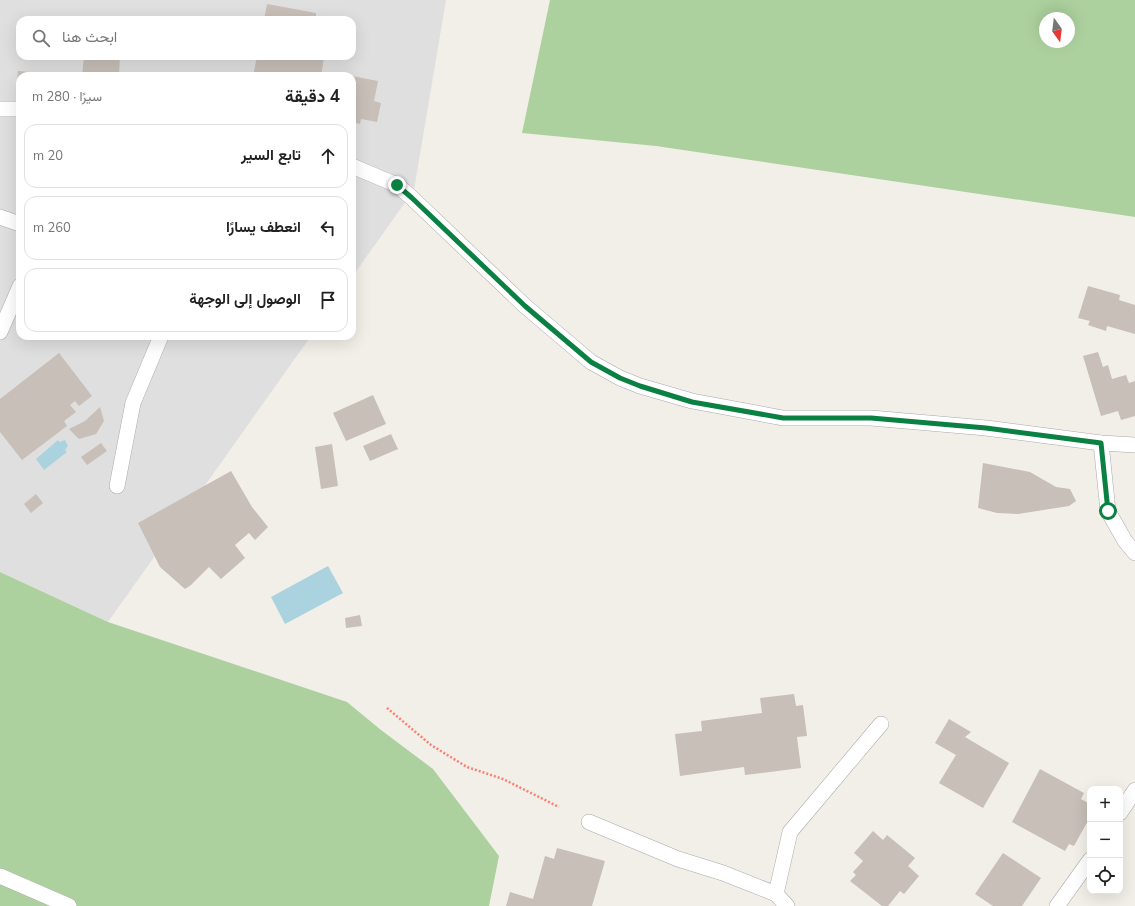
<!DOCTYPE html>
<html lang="ar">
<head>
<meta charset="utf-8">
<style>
  :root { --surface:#fff; --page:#f6f6f6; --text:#222; --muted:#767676; --line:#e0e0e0 }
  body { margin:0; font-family:"Nunito Sans",Vazirmatn,sans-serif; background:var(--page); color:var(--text); direction:rtl }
  .controls { position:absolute; right:12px; bottom:12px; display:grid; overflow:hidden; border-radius:8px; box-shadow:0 4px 16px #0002 }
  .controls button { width:36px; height:36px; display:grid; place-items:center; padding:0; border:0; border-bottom:1px solid var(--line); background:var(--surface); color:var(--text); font:20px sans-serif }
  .compass { position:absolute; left:1039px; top:12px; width:36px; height:36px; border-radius:50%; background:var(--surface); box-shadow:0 4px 16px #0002; rotate:166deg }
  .stop { position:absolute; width:12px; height:12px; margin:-9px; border:3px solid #0b8043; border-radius:50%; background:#fff }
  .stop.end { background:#0b8043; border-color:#fff; box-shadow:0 1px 4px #0008 }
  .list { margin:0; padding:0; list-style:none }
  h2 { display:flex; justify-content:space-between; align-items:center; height:52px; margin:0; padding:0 16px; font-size:17px }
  h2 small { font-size:13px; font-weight:400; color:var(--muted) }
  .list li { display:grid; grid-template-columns:26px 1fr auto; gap:12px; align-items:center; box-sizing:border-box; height:64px; margin:0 8px 8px; padding:0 8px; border:1px solid var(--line); border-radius:12px }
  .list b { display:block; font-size:15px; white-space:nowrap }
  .list em { font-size:13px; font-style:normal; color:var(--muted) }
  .icon { flex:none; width:22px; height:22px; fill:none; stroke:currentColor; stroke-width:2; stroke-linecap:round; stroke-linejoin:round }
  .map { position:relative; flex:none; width:1135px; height:906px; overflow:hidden; direction:ltr }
  .search { position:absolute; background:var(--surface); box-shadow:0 4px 16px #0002; left:16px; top:16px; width:340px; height:44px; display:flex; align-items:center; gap:10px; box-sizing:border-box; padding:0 14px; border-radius:12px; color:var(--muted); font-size:15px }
  .panel { position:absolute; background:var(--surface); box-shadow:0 4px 16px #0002; left:16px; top:72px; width:340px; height:268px; border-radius:12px; direction:rtl }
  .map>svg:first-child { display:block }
  .residential { fill:#e0dfdf; fill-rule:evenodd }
  .forest { fill:#add19e; fill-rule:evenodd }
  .water { fill:#aad3df }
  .building { fill:#c7bfb8 }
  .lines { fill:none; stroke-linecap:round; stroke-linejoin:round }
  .street-casing { stroke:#a9a9a9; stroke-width:16 }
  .path { stroke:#fa8072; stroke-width:2.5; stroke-dasharray:2 2; stroke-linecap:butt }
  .street { stroke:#fff; stroke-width:15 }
  .route { stroke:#0b8043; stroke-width:5 }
</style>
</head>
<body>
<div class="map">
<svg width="1135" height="906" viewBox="0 0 1135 906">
  <rect width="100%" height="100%" fill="#f2efe9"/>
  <!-- residential -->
  <path class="residential" d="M0 0H446L414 190 352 277V76H20V336H311L108 622 0 572ZM20 20H352V56H20Z"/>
  <!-- forest -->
  <g class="forest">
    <path d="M550 0H1135V217L656 146 522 133ZM1045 18H1069V42H1045Z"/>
    <path d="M0 572 108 622 347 702 381 730 433 769 499 856 489 906H0Z"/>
  </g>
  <!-- water -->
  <g class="water">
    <path d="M58 440 59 442 65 440 68 446 65 450 67 452 44 470 36 459Z"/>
    <path d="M328 566 343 593 285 624 271 597Z"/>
  </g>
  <!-- building -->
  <g class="building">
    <path d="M267 4 316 13V18L324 20H264Z"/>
    <path d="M84 56H120L119 76H82Z"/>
    <path d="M257 56H334L333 59 324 58 321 76H253Z"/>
    <path d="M18 71 62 75 61 76H20V91H16Z"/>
    <path d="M352 76 378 81 374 101 381 103 377 122 361 119 360 124 352 122Z"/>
    <path d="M1088 286 1120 295 1119 300 1135 305V334L1107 326 1106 331 1088 325 1090 321 1078 318Z"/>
    <path d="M1098 352 1103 367 1108 365 1112 379 1126 375 1129 383 1135 381V416L1121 420 1118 411 1101 416 1083 356Z"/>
    <path d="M59 353 92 396 79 406 75 401 70 405 76 412 64 421 67 426 22 460 0 432V399Z"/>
    <path d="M373 395 386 424 346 441 333 413Z"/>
    <path d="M100 407 104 421 96 434 79 439 69 429 85 421Z"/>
    <path d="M391 434 398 449 370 461 363 446Z"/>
    <path d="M101 443 107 451 87 465 81 457Z"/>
    <path d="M332 444 338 486 321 489 315 447Z"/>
    <path d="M983 463 1030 472 1056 487 1070 489 1076 501 1069 506 1018 514 997 513 978 508Z"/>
    <path d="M231 471 252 507 268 527 255 540 249 533 235 545 245 558 221 579 209 567 191 585 185 589 160 567 138 523Z"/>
    <path d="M36 494 43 503 31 513 24 504Z"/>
    <path d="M360 615 362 626 346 628 345 618Z"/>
    <path d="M794 694 796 706 803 705 807 736 797 737 801 768 745 775 744 767 680 776 675 734 702 731 701 721 762 713 760 698Z"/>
    <path d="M949 719 971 732 965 737 1009 763 983 808 939 783 956 755 935 743Z"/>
    <path d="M1040 769 1084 793 1081 799 1090 804V817L1074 846 1069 844 1065 851 1012 822Z"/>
    <path d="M873 831 883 840 887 835 915 858 908 866 919 876 904 894 900 891 888 906H882L850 881 856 875 853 872 863 861 854 853Z"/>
    <path d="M557 848 605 861 592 906H506L510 892 533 899 545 856 554 859Z"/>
    <path d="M1003 853 1041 878 1022 906H993L975 894Z"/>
  </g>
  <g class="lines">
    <!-- street casing -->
    <g class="street-casing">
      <g id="street">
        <path d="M0 109H20"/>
        <path d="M352 166 397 185 412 198 525 306 591 362 620 378 640 386 692 401 783 418H871L986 428 1101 443 1135 445"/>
        <path d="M0 217 20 224"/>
        <path d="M0 332 20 286"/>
        <path d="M1101 443 1108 511 1125 541 1135 553"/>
        <path d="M117 486 133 403 161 336"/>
        <path d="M1120 813 1135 790"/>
        <path d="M589 822 678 859 723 873 776 894"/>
        <path d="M0 876 69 906"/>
        <path d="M787 906 776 894 790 832 881 724"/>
        <path d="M1057 906 1090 860"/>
      </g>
    </g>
    <!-- path -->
    <path class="path" d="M387 708 431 745 467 767 503 779 559 807"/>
    <!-- street -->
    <use href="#street" class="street"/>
  </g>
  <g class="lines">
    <!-- route -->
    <path class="route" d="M397 185 412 198 525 306 591 362 620 378 640 386 692 402 783 418H871L986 428 1101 443 1108 511"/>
  </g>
</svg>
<div class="controls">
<button>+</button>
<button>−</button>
<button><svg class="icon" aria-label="locate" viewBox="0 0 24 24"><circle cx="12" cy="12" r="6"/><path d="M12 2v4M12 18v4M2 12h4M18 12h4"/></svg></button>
</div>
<svg class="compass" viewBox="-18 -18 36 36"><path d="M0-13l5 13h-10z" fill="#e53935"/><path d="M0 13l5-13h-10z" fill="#767676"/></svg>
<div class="stop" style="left:1108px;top:511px"></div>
<div class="stop end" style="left:397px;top:185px"></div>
<div class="search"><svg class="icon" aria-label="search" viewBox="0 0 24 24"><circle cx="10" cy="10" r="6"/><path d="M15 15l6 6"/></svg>ابحث هنا</div>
<section class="panel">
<h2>4 دقيقة<small>سيرًا · 280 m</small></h2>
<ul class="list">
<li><svg class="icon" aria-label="ahead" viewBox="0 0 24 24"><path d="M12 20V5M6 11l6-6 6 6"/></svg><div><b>تابع السير</b></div><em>20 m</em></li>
<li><svg class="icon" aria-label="left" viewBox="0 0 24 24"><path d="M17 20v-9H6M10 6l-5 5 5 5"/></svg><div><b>انعطف يسارًا</b></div><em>260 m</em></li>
<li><svg class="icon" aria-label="arrive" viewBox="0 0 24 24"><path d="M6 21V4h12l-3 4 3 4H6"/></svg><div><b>الوصول إلى الوجهة</b></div></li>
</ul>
</section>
</div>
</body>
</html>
